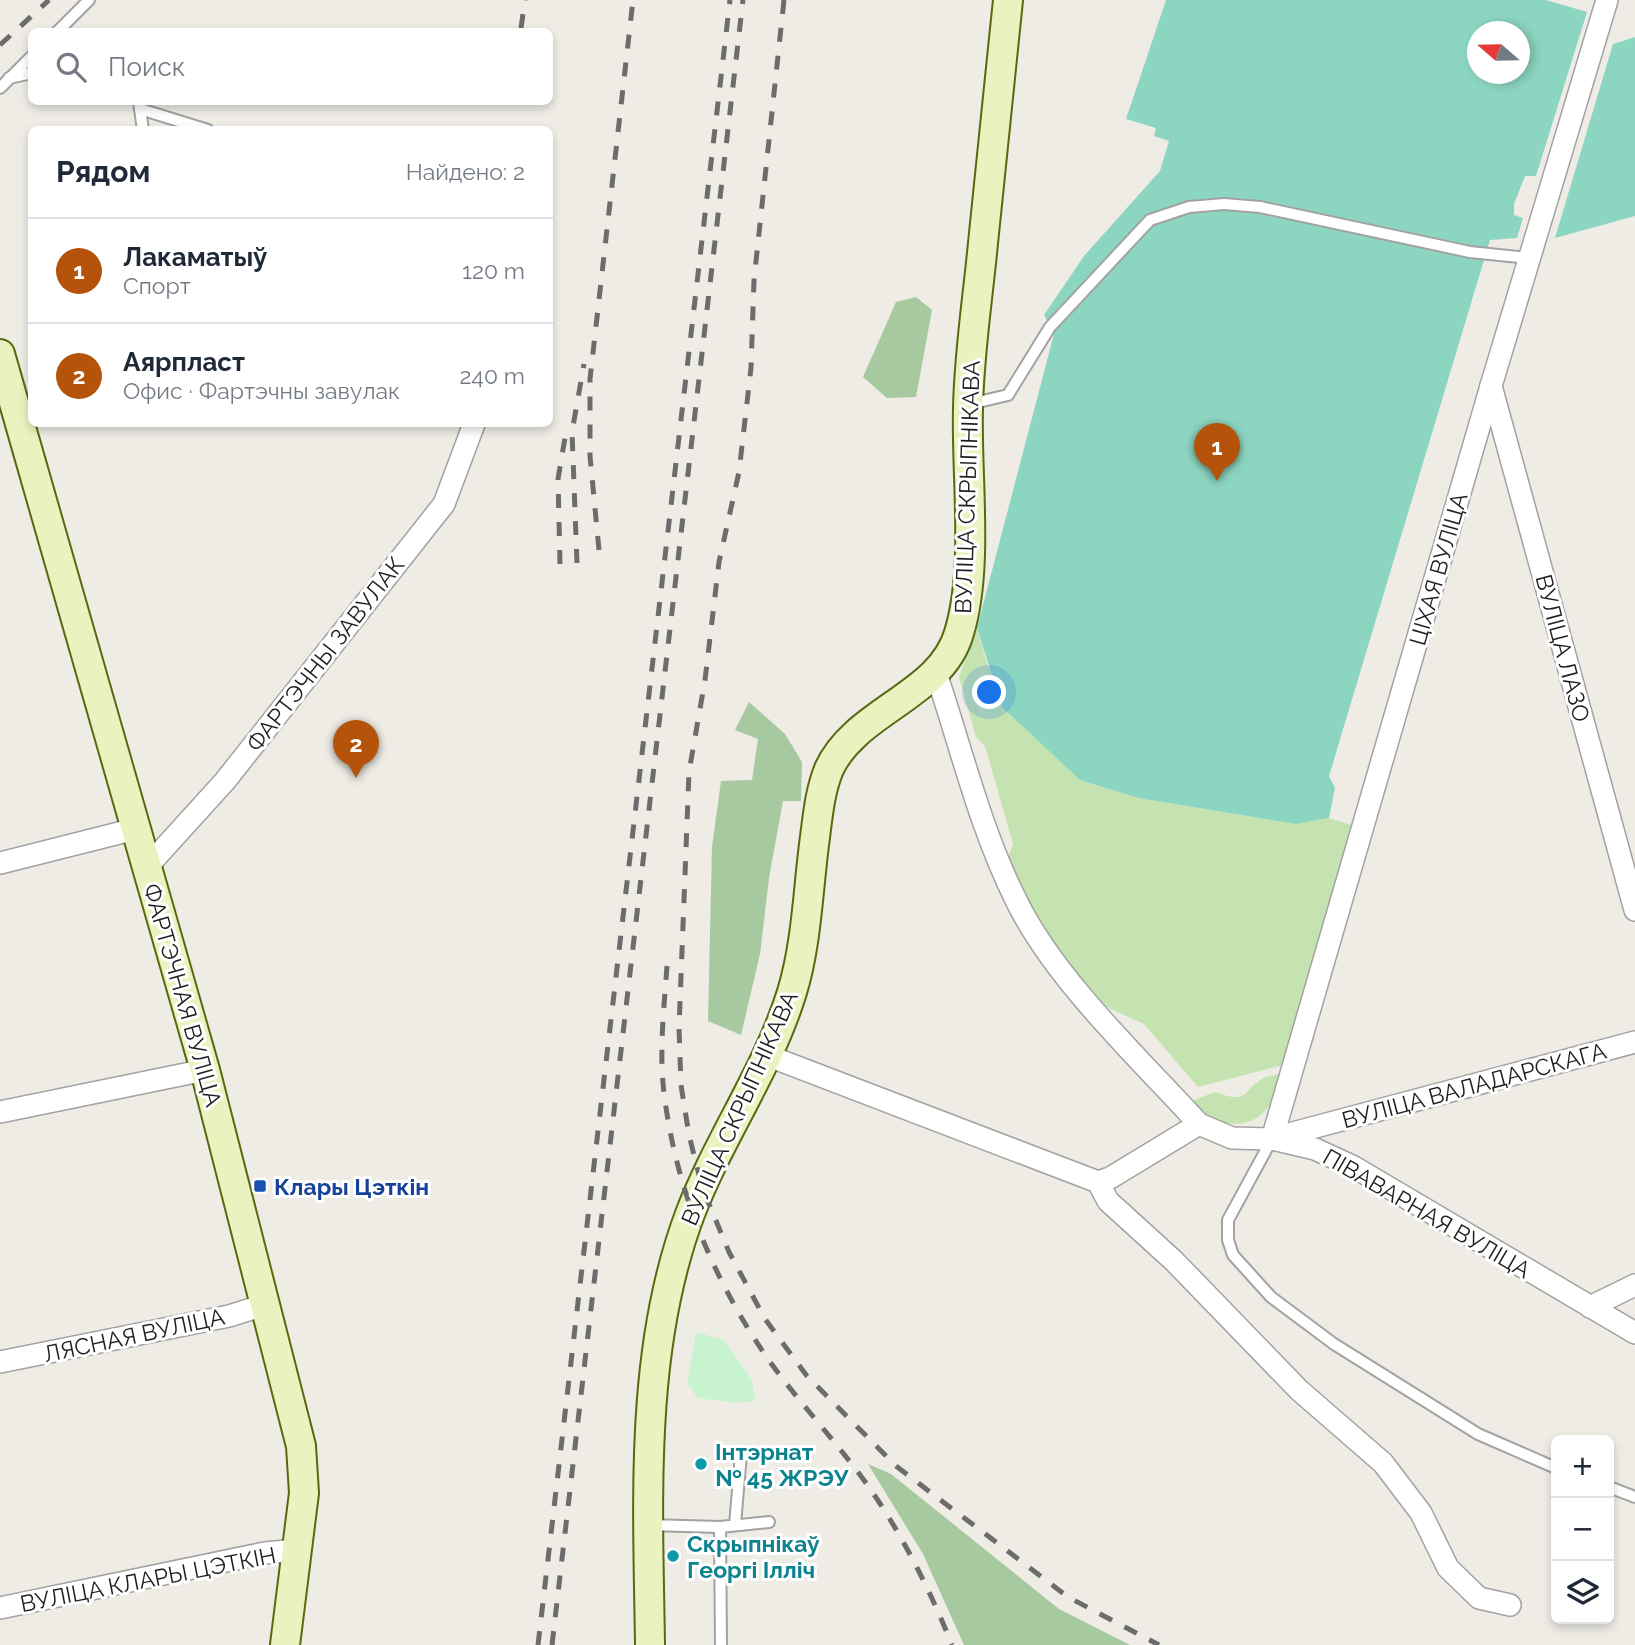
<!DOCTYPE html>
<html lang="ru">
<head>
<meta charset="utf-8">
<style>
  :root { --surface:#fff; --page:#f6f6f7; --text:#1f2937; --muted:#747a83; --line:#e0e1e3; --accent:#b45309 }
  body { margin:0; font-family:Raleway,sans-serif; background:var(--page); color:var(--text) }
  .controls { position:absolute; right:21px; bottom:21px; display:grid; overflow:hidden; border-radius:10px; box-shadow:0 4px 10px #0003 }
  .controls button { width:63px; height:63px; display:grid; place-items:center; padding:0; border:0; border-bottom:2px solid var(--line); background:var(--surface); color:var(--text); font:35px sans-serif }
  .compass { position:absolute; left:1467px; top:21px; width:63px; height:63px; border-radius:50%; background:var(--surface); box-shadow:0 4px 10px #0003; rotate:290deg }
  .you { position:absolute; left:990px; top:693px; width:24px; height:24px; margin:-18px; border:5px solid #fff; border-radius:50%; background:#1a73e8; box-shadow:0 0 0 10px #1a73e833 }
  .badge { display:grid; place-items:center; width:46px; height:46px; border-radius:50%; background:var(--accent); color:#fff; font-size:23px; font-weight:700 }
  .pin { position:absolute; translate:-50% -58px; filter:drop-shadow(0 2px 4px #0008) }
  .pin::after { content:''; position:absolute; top:37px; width:24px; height:21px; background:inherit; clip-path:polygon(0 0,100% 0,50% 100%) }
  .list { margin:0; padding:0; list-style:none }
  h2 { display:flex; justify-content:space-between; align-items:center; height:91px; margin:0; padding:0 28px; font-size:30px }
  h2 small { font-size:23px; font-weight:400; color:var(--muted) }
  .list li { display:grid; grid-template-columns:46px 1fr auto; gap:21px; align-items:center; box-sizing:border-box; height:105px; padding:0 28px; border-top:2px solid var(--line) }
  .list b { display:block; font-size:26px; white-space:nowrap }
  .list p { margin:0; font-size:23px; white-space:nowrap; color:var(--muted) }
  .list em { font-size:23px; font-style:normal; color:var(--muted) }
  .icon { flex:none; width:38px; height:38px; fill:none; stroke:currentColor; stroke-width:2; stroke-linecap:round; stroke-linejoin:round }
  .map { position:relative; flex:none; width:1635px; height:1645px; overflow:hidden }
  .search { position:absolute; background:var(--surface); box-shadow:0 4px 10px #0003; left:28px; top:28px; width:525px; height:77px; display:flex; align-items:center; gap:18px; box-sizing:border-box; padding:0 24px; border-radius:10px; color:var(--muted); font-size:26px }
  .panel { position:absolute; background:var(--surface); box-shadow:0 4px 10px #0003; left:28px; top:126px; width:525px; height:301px; border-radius:10px }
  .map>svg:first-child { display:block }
  .grass { fill:#c4e3b1 }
  .forest { fill:#a7c99f }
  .park { fill:#c7f3cf }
  .pitch { fill:#8cd5c0; fill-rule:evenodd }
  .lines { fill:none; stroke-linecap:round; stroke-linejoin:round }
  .lane-casing { stroke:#a2a2a2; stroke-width:14 }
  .street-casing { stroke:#a2a2a2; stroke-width:24 }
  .secondary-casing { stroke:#576a11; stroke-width:32 }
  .lane { stroke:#fff; stroke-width:10 }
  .street { stroke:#fff; stroke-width:21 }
  .secondary { stroke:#eaf3bf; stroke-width:28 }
  .rail { stroke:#6c6c6c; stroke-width:5; stroke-dasharray:14 14; stroke-linecap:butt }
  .transit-dot { fill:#1a4fb4; stroke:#fff; stroke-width:2.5 }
  .culture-dot { fill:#0f9aa8; stroke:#fff; stroke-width:2.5 }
  .labels { text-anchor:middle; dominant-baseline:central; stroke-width:6; stroke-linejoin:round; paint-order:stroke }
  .street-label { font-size:23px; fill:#1e1e1e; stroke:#fff }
  .transit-label { font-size:23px; font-weight:bold; fill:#164399; stroke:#fff; text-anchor:start }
  .culture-label { font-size:23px; font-weight:bold; fill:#0d838f; stroke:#fff; text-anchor:start }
</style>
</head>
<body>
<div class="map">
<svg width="1635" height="1645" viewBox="0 0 1635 1645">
  <rect width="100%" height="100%" fill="#eeece5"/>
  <!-- grass -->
  <g class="grass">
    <path d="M977 628 988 667 1080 780 1138 798 1296 824 1329 818 1354 826 1283 1065 1198 1087 1144 1024 1102 1005 1051 944 1007 860 1013 844 985 746 976 737 959 677Z"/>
    <path d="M1283 1074C1271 1115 1253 1132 1209 1120L1192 1101 1215 1092C1253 1106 1241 1088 1266 1077 1271 1075 1278 1075 1283 1074Z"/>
  </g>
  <!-- forest -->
  <g class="forest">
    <path d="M916 297 932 310 916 397 887 398 863 377 896 302Z"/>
    <path d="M749 702 785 734 802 762 801 801H783L769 878 760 954 741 1035 708 1021 712 847 721 781 752 780 758 739 735 730Z"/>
    <path d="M868 1464 891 1474 1059 1609 1130 1645H964L923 1554Z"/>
  </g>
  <!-- park -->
  <path class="park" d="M696 1332 724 1340 752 1380 755 1401 736 1403 698 1398 687 1383Z"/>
  <!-- pitch -->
  <g class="pitch">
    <path d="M1166 0H1546L1587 12 1536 176H1525L1514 204V215L1523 218 1517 238 1490 240 1329 776 1335 788 1329 818 1296 824 1138 798 1080 780 1002 707 977 628 1054 334 1044 315 1084 256 1160 171 1169 141 1154 136 1156 128 1126 119ZM1478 32H1520V74H1478Z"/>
    <path d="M1635 37V216L1555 238 1613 44Z"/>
  </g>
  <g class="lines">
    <!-- lane casing -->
    <g class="lane-casing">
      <g id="lane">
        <path d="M57 32 89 0"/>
        <path d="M9 78 32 73"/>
        <path d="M0 88 32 56"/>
        <path d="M139 102 143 130"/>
        <path d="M140 109 208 130"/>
        <path d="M970 404 1008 395 1050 327 1150 220 1189 207 1224 204 1260 207 1470 252 1529 258"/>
        <path d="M1272 1139 1228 1220V1240L1233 1255 1271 1297 1334 1344 1478 1434 1556 1468"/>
        <path d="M1609 1487 1635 1497"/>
        <path d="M649 1525 720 1527 769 1522"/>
        <path d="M735 1525 741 1454"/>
        <path d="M720 1527 721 1645"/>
      </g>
    </g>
    <!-- street casing -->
    <g class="street-casing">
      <g id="street">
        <path d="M1491 386 1635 910"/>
        <path d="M935 670C961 747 980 829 1017 902 1056 981 1139 1058 1199 1124"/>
        <path d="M0 863 135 829"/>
        <path d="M147 867 225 781 444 504 474 424"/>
        <path d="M766 1055 1098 1182 1108 1201 1174 1261 1299 1390 1383 1463 1421 1513 1448 1568 1479 1598 1510 1605"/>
        <path d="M0 1112 205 1070"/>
        <path d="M1274 1138 1635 1042"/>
        <path d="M1272 1139 1491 386 1607 0"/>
        <path d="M1098 1182 1110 1178 1199 1124 1232 1138 1272 1139 1315 1149 1354 1167 1635 1333"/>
        <path d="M1590 1307 1635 1285"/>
        <path d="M0 1362 229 1316 267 1304"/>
        <path d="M0 1608 265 1553 297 1550"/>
      </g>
    </g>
    <!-- secondary casing -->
    <g class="secondary-casing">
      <g id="secondary">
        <path d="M0 354 205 1070 301 1446 304 1493 285 1645"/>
        <path d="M650 1645C648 1502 639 1350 690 1214 719 1138 768 1070 792 992 807 943 808 888 815 837 818 814 820 791 829 769 856 710 941 696 959 633 979 567 966 477 968 408 969 353 978 297 983 243 992 162 999 81 1008 0"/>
      </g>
    </g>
    <!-- lane -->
    <use href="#lane" class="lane"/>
    <!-- street -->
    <use href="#street" class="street"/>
    <!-- secondary -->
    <use href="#secondary" class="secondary"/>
    <!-- rail -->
    <g class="rail">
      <path d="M784 0 754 280 751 368 739 472 719 562 705 680 689 772 679 1028 681 1085 689 1135 702 1187 729 1252 765 1319 807 1376 896 1466 1068 1597 1159 1645"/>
      <path d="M521 28 525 0"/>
      <path d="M0 45 49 0"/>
      <path d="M599 550 590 456V379L633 0"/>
      <path d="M577 563 572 432 584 364"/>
      <path d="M560 564 558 479 566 432"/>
      <path d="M667 966C664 1008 659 1051 664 1093 676 1191 715 1285 773 1366 806 1411 846 1452 877 1499 907 1544 932 1595 952 1645"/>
      <path d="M538 1645 730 0"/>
      <path d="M552 1645 743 0"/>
    </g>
  </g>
  <!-- markers -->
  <rect class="transit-dot" x="253" y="1179" width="14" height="14" rx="3.5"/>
  <g class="culture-dot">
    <circle cx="701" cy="1464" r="7"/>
    <circle cx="673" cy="1556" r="7"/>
  </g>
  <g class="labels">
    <!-- street labels -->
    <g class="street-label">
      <text transform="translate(967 487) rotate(-88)">ВУЛІЦА СКРЫПНІКАВА</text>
      <text transform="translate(1438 569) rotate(-74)">ЦІХАЯ ВУЛІЦА</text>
      <text transform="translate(1563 648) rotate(75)">ВУЛІЦА ЛАЗО</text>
      <text transform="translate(325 654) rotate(-52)">ФАРТЭЧНЫ ЗАВУЛАК</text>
      <text transform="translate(183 995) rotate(74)">ФАРТЭЧНАЯ ВУЛІЦА</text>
      <text transform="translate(1474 1085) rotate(-15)">ВУЛІЦА ВАЛАДАРСКАГА</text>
      <text transform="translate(739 1108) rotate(-66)">ВУЛІЦА СКРЫПНІКАВА</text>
      <text transform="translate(1427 1213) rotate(30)">ПІВАВАРНАЯ ВУЛІЦА</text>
      <text transform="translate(134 1335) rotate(-12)">ЛЯСНАЯ ВУЛІЦА</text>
      <text transform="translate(148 1579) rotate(-11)">ВУЛІЦА КЛАРЫ ЦЭТКІН</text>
    </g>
    <!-- transit labels -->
    <g class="transit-label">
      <text x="274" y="1186">Клары Цэткін</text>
    </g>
    <!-- culture labels -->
    <g class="culture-label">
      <text x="715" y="1451">Інтэрнат<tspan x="715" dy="26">№ 45 ЖРЭУ</tspan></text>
      <text x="687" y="1543">Скрыпнікаў<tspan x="687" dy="26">Георгі Ілліч</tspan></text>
    </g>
  </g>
</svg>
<div class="controls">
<button>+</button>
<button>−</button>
<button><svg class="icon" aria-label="layers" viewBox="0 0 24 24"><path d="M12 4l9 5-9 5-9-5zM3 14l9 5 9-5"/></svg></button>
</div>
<svg class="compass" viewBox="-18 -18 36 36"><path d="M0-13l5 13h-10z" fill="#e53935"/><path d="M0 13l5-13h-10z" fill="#747a83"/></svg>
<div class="you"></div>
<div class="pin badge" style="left:1217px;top:481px">1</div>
<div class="pin badge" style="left:356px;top:778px">2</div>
<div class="search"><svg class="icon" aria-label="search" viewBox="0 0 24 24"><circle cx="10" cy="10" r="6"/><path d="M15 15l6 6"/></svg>Поиск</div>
<section class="panel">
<h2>Рядом<small>Найдено: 2</small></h2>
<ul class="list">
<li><span class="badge">1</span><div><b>Лакаматыў</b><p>Спорт</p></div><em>120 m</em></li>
<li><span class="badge">2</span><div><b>Аярпласт</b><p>Офис · Фартэчны завулак</p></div><em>240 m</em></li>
</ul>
</section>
</div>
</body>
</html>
